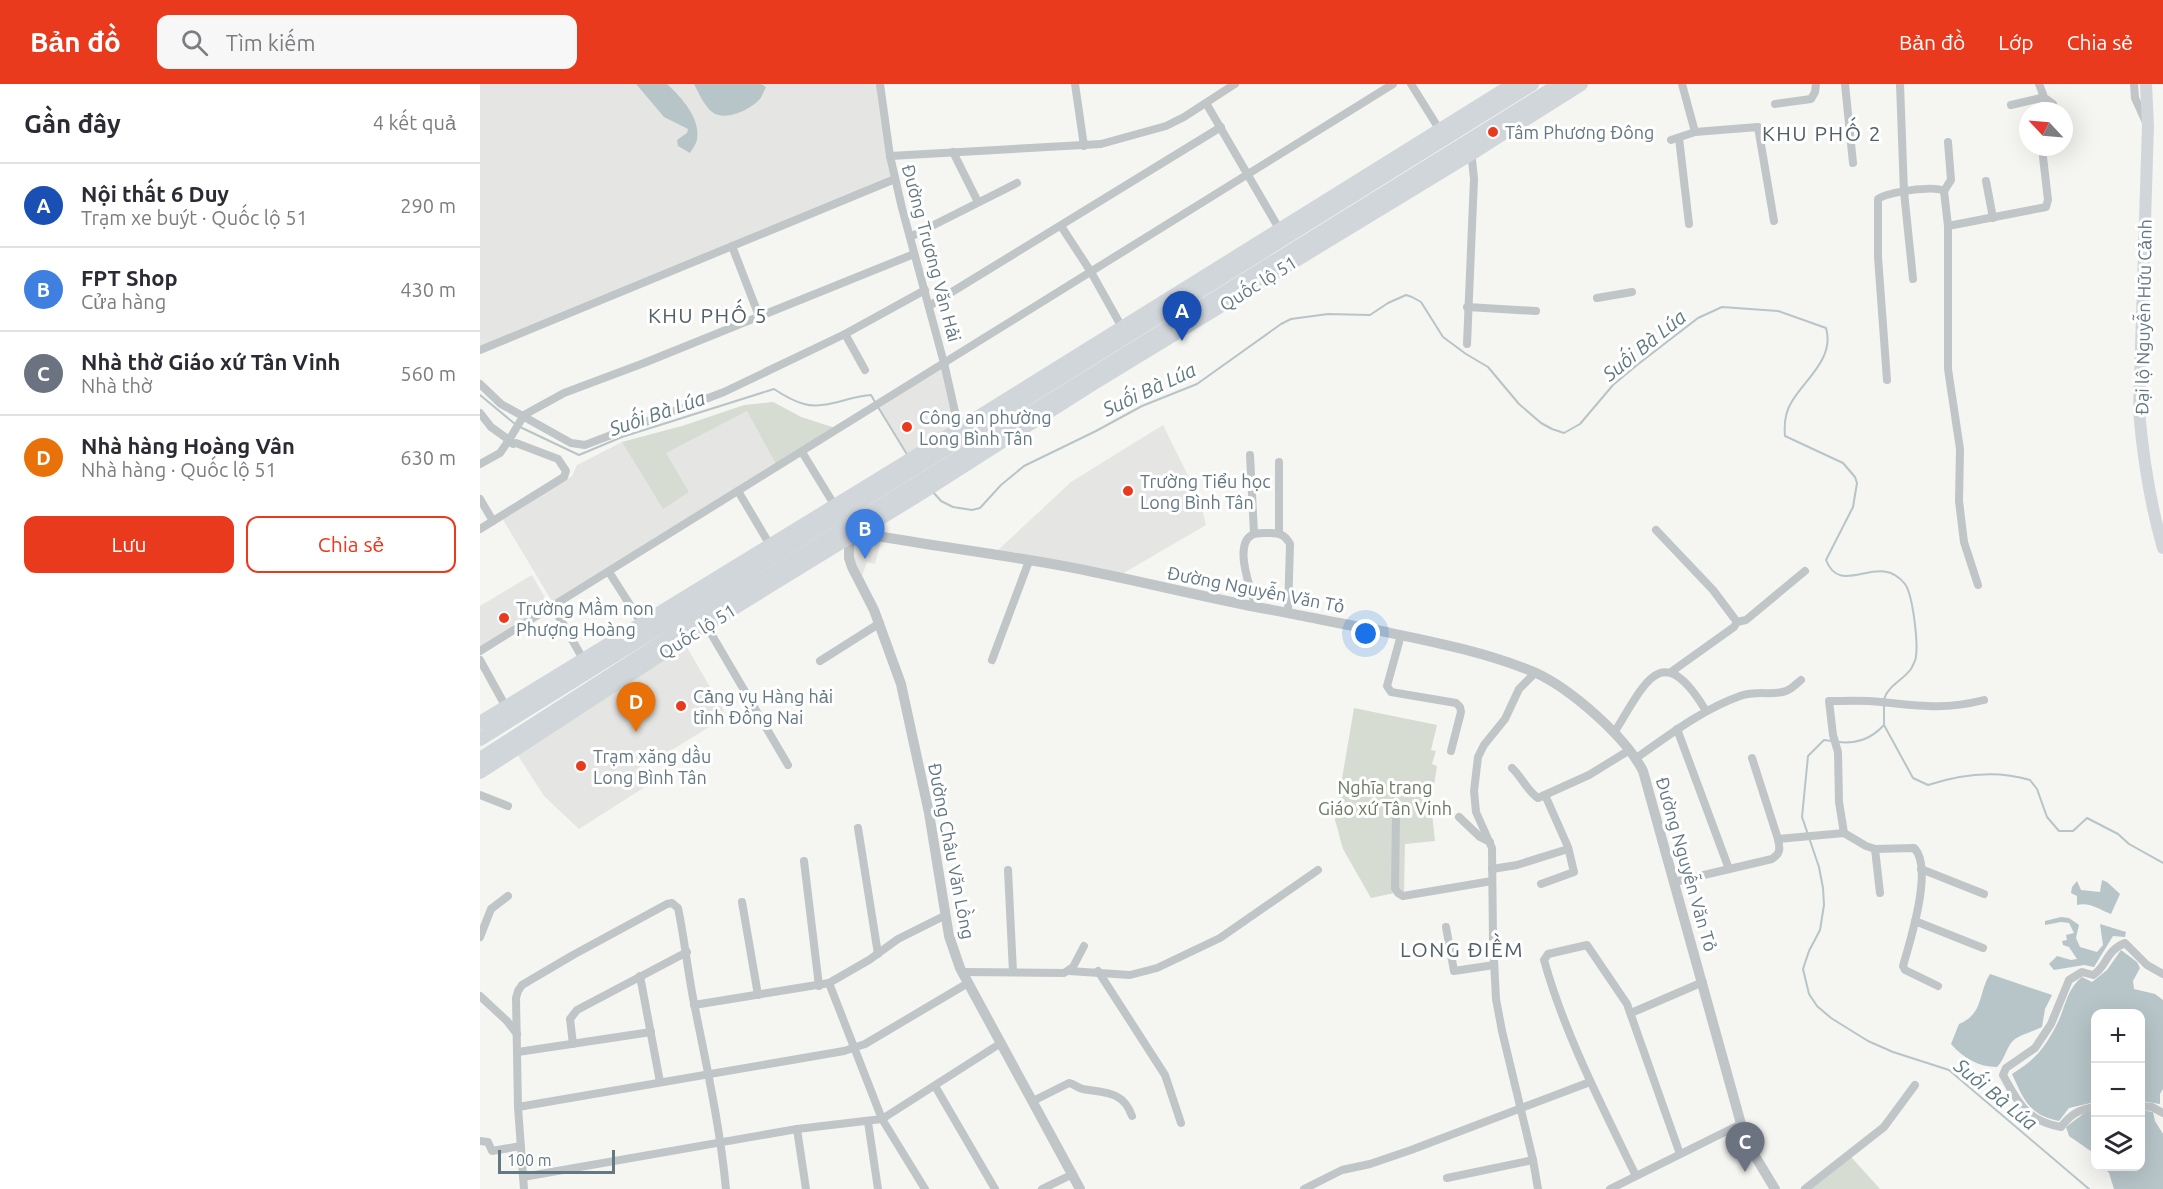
<!DOCTYPE html>
<html lang="vi">
<head>
<meta charset="utf-8">
<style>
  :root { --surface:#fff; --page:#f7f7f7; --text:#2b2b33; --muted:#7c7c81; --line:#e1e1e2; --accent:#e93a1d }
  body { margin:0; font-family:Ubuntu,sans-serif; background:var(--page); color:var(--text) }
  .controls { position:absolute; right:18px; bottom:18px; display:grid; overflow:hidden; border-radius:12px; box-shadow:0 6px 24px #0002 }
  .controls button { width:54px; height:54px; display:grid; place-items:center; padding:0; border:0; border-bottom:2px solid var(--line); background:var(--surface); color:var(--text); font:30px sans-serif }
  .compass { position:absolute; left:1539px; top:18px; width:54px; height:54px; border-radius:50%; background:var(--surface); box-shadow:0 6px 24px #0002; rotate:296deg }
  .scale { position:absolute; left:18px; bottom:15px; width:117px; box-sizing:border-box; padding-left:6px; border:3px solid #637883; border-top:0; font-size:16px; line-height:21px; white-space:nowrap; color:#637883; -webkit-text-stroke:4px #fff; paint-order:stroke }
  .you { position:absolute; left:886px; top:550px; width:21px; height:21px; margin:-15px; border:4px solid #fff; border-radius:50%; background:#1a73e8; box-shadow:0 0 0 9px #1a73e833 }
  .badge { display:grid; place-items:center; width:39px; height:39px; border-radius:50%; background:var(--accent); color:#fff; font-size:20px; font-weight:700 }
  .pin { position:absolute; translate:-50% -50px; filter:drop-shadow(0 2px 3px #0008) }
  .pin::after { content:''; position:absolute; top:32px; width:21px; height:18px; background:inherit; clip-path:polygon(0 0,100% 0,50% 100%) }
  .list { margin:0; padding:0; list-style:none }
  h2 { display:flex; justify-content:space-between; align-items:center; height:78px; margin:0; padding:0 24px; font-size:26px }
  h2 small { font-size:20px; font-weight:400; color:var(--muted) }
  .list li { display:grid; grid-template-columns:39px 1fr auto; gap:18px; align-items:center; box-sizing:border-box; height:84px; padding:0 24px; border-top:2px solid var(--line) }
  .list b { display:block; font-size:22px; white-space:nowrap }
  .list p { margin:0; font-size:20px; white-space:nowrap; color:var(--muted) }
  .list em { font-size:20px; font-style:normal; color:var(--muted) }
  .actions { display:flex; gap:12px; padding:18px 24px }
  .actions a { flex:1; padding:14px 0; border:2px solid var(--accent); border-radius:12px; text-align:center; font-size:21px; color:var(--accent) }
  .actions .main { background:var(--accent); color:#fff }
  .icon { flex:none; width:33px; height:33px; fill:none; stroke:currentColor; stroke-width:2; stroke-linecap:round; stroke-linejoin:round }
  .map { position:relative; flex:none; width:1683px; height:1105px; overflow:hidden }
  header { display:flex; align-items:center; gap:36px; box-sizing:border-box; height:84px; padding:0 30px; background:var(--accent); color:#fff }
  header strong { font-size:28px }
  nav { display:flex; gap:33px; margin-inline-start:auto; font-size:21px }
  .search { width:420px; height:54px; background:var(--page); display:flex; align-items:center; gap:15px; box-sizing:border-box; padding:0 21px; border-radius:12px; color:var(--muted); font-size:22px }
  main { display:flex }
  aside { flex:1; background:var(--surface) }
  .map>svg:first-child { display:block }
  .built { fill:#e5e6e4 }
  .green { fill:#d6dcd2 }
  .water { fill:#b7c5c8 }
  .lines { fill:none; stroke-linecap:round; stroke-linejoin:round }
  .stream { stroke:#b7c5c8; stroke-width:2 }
  .minor { stroke:#c0c5c7; stroke-width:8 }
  .tertiary { stroke:#c0c5c7; stroke-width:10 }
  .secondary { stroke:#d1d6da; stroke-width:12 }
  .primary { stroke:#d1d6da; stroke-width:14 }
  .trunk { stroke:#d1d6da; stroke-width:14 }
  .poi-dot { fill:#e93a1d; stroke:#fff; stroke-width:2 }
  .labels { text-anchor:middle; dominant-baseline:central; stroke-width:6; stroke-linejoin:round; paint-order:stroke }
  .poi-label { font-size:18px; fill:#637883; stroke:#fff; text-anchor:start }
  .street-label { font-size:18px; fill:#637883; stroke:#fff }
  .park-label { font-size:18px; fill:#697a62; stroke:#fff }
  .water-label { font-size:20px; font-style:italic; fill:#5f7a80; stroke:#fff }
  .quarter-label { font-size:21px; letter-spacing:1.5px; fill:#516068; stroke:#fff }
</style>
</head>
<body>
<header>
<strong>Bản đồ</strong>
<div class="search"><svg class="icon" aria-label="search" viewBox="0 0 24 24"><circle cx="10" cy="10" r="6"/><path d="M15 15l6 6"/></svg>Tìm kiếm</div>
<nav><a>Bản đồ</a><a>Lớp</a><a>Chia sẻ</a></nav>
</header>
<main>
<aside>
<h2>Gần đây<small>4 kết quả</small></h2>
<ul class="list">
<li><span class="badge" style="background:#1a4fb4">A</span><div><b>Nội thất 6 Duy</b><p>Trạm xe buýt · Quốc lộ 51</p></div><em>290 m</em></li>
<li><span class="badge" style="background:#3f7fe0">B</span><div><b>FPT Shop</b><p>Cửa hàng</p></div><em>430 m</em></li>
<li><span class="badge" style="background:#6b7280">C</span><div><b>Nhà thờ Giáo xứ Tân Vinh</b><p>Nhà thờ</p></div><em>560 m</em></li>
<li><span class="badge" style="background:#e8710a">D</span><div><b>Nhà hàng Hoàng Vân</b><p>Nhà hàng · Quốc lộ 51</p></div><em>630 m</em></li>
</ul>
<div class="actions"><a class="main">Lưu</a><a>Chia sẻ</a></div>
</aside>
<div class="map">
<svg width="1683" height="1105" viewBox="0 0 1683 1105">
  <rect width="100%" height="100%" fill="#f5f5f1"/>
  <!-- built -->
  <g class="built">
    <path d="M0 0H398L412 93 0 263Z"/>
    <path d="M462 283 478 340 428 372 399 324Z"/>
    <path d="M293 318 321 333 355 344 73 519 22 434 92 392 97 381 142 358Z"/>
    <path d="M683 341 720 416 726 441 642 490 517 467 591 398Z"/>
    <path d="M391 456 401 457 395 480 387 478 382 492 373 473V457Z"/>
    <path d="M52 491 69 521 0 564V522Z"/>
    <path d="M205 560 247 632 187 669 185 667 158 684 168 701 99 745 64 712 37 670Z"/>
  </g>
  <!-- green -->
  <g class="green">
    <path d="M293 318 321 333 355 344 296 380 267 327 186 369 209 408 183 425 142 358 202 342 264 321Z"/>
    <path d="M874 624 957 641 951 666 956 667 952 680 957 682 951 721 955 757 925 760 924 807 891 814 863 765 855 736Z"/>
    <path d="M1371 1073 1400 1105H1330Z"/>
  </g>
  <!-- water -->
  <g class="water">
    <path d="M156 0H187C201 13 221 34 217 56 216 60 212 66 210 69L198 62 197 56 207 49 208 45 184 33Z"/>
    <path d="M214 0H281L286 3C284 7 282 12 280 15 270 26 245 38 232 28 224 21 219 10 214 0Z"/>
    <path d="M1622 796 1627 798 1640 810 1631 830C1619 826 1611 818 1597 821V812L1591 809 1592 803 1597 797 1601 806 1620 808Z"/>
    <path d="M1581 833 1589 834 1599 841 1596 854 1600 863 1617 868 1623 861 1620 840 1646 848 1645 853 1633 852 1614 883 1604 881 1574 886 1569 880 1577 872 1591 876 1597 875 1589 863 1583 861 1582 857 1587 856 1586 851 1594 849 1589 839 1581 838 1565 841V837Z"/>
    <path d="M1641 866 1657 878 1660 884 1653 897 1654 905 1675 910 1683 916V1005L1680 1010V1020L1661 1017 1660 930H1616L1615 1018 1589 1024 1579 1037C1549 1031 1544 1016 1532 990 1556 975 1565 964 1578 938 1586 921 1587 905 1602 893L1612 898 1627 886Z"/>
    <path d="M1510 890 1572 911 1565 925 1562 943C1554 947 1540 951 1535 955 1526 962 1526 974 1517 983 1499 983 1483 974 1471 960L1479 940C1504 930 1498 909 1510 890Z"/>
    <path d="M1611 1024H1615V1070L1589 1052 1586 1043Z"/>
    <path d="M1661 1026 1673 1028 1675 1037 1683 1050V1105H1634L1629 1089 1623 1083 1660 1082Z"/>
  </g>
  <g class="lines">
    <!-- stream -->
    <g class="stream">
      <path d="M0 311 35 340"/>
      <path d="M398 323 428 372"/>
      <path d="M40 343 99 371 142 353 294 305C303 311 313 317 324 320 345 326 369 312 391 311L395 318"/>
      <path d="M453 408 461 417 473 423 492 426 500 424 521 401 544 382 616 347 662 322 717 300 801 240 811 235 848 230 890 231 908 219 926 211 932 213 941 218 963 253 986 270 1008 283 1039 320 1061 339 1072 345 1084 349 1100 340 1133 301 1157 281 1218 234 1242 223 1298 227 1346 244C1355 275 1324 296 1311 319 1305 329 1304 341 1305 352L1363 379 1375 393 1377 399 1373 423 1346 476C1361 515 1399 466 1425 500 1433 511 1438 558 1436 572 1436 576 1433 581 1431 585 1423 596 1408 602 1404 615"/>
      <path d="M1404 641 1433 694 1448 701C1481 690 1517 686 1550 696L1557 705 1567 733 1579 747H1593L1607 734 1638 750 1649 760 1683 779"/>
      <path d="M1352 657 1344 656 1328 672 1322 733 1339 783 1343 804 1344 821 1340 846 1329 867 1323 885 1329 910 1337 922 1351 934 1388 957 1413 968 1469 986 1609 1105"/>
      <path d="M1358 658C1377 660 1391 655 1404 641V621"/>
    </g>
    <!-- minor -->
    <g class="minor">
      <path d="M400 0 410 72 422 124 464 279 475 328 483 343"/>
      <path d="M595 0 604 62"/>
      <path d="M931 0 961 48"/>
      <path d="M1202 0 1215 48"/>
      <path d="M1365 0 1373 79"/>
      <path d="M1420 0 1424 108 1433 195"/>
      <path d="M1654 0 1655 14 1665 36"/>
      <path d="M1562 12 1573 20 1575 27"/>
      <path d="M726 19 801 148"/>
      <path d="M1295 20 1331 15 1335 8 1336 0"/>
      <path d="M1531 21 1561 14 1563 10 1559 0"/>
      <path d="M1199 54 1209 140"/>
      <path d="M1191 56 1215 48 1278 43 1294 137"/>
      <path d="M1468 58 1471 96 1464 107 1468 142V285L1480 365 1479 417 1484 458 1498 501"/>
      <path d="M473 68 498 118"/>
      <path d="M410 72 621 60 686 42 704 33 755 0"/>
      <path d="M1506 97 1513 134"/>
      <path d="M581 142 611 188 644 247"/>
      <path d="M1468 142 1566 123 1568 116 1563 73"/>
      <path d="M430 153 537 99"/>
      <path d="M252 162 279 232"/>
      <path d="M1117 214 1152 208"/>
      <path d="M449 222 741 43"/>
      <path d="M987 223 1056 227"/>
      <path d="M365 250 385 286"/>
      <path d="M987 260 994 95 991 66"/>
      <path d="M0 266 415 95"/>
      <path d="M1407 296 1398 173V115C1408 108 1454 101 1464 107"/>
      <path d="M0 300 21 320 91 359 105 361 244 308 365 250 445 206"/>
      <path d="M0 329 11 343 29 356 44 331 84 309 164 279 434 170"/>
      <path d="M322 368 355 422"/>
      <path d="M770 371 774 449"/>
      <path d="M0 380 20 369 29 356 33 360 36 359 78 375 86 387 84 393 0 445"/>
      <path d="M258 407 290 461"/>
      <path d="M0 415 13 437"/>
      <path d="M1176 446 1233 506 1257 538 1254 543 1191 588"/>
      <path d="M799 449V378"/>
      <path d="M129 488 164 543"/>
      <path d="M73 522 103 575"/>
      <path d="M776 523C771 506 753 461 772 451 777 448 784 449 790 449 800 449 805 451 810 460L808 528"/>
      <path d="M1257 538 1266 536 1325 487"/>
      <path d="M226 541 308 681"/>
      <path d="M921 551 907 602 911 608 976 619 980 623 981 628 971 667"/>
      <path d="M0 567 913 0"/>
      <path d="M0 576 26 623"/>
      <path d="M512 576 549 477"/>
      <path d="M340 577 400 539"/>
      <path d="M1055 589 1039 605 1025 635 1004 661 998 673 994 707 996 728 1012 764 1013 857 1016 915 1022 947 1053 1076 1058 1105"/>
      <path d="M1197 645 1249 785"/>
      <path d="M1134 649C1165 599 1182 553 1226 627"/>
      <path d="M1155 675C1188 652 1221 626 1260 612 1277 606 1293 612 1306 607 1312 605 1316 600 1321 596"/>
      <path d="M1032 684C1041 692 1048 708 1058 714L1109 691 1148 667"/>
      <path d="M0 711 28 722"/>
      <path d="M916 729 915 804 918 809 923 812 1012 797"/>
      <path d="M979 733 1000 753 1010 758"/>
      <path d="M378 744 398 870"/>
      <path d="M1364 749 1359 718 1358 668 1353 651 1349 617C1366 617 1384 616 1401 618 1440 622 1465 626 1504 616"/>
      <path d="M1298 755 1364 749 1386 762 1395 765 1434 764C1454 783 1430 857 1423 882L1425 886 1458 902"/>
      <path d="M1395 765 1400 809"/>
      <path d="M324 777 339 902"/>
      <path d="M1012 785 1037 781 1088 765"/>
      <path d="M1441 785 1504 810"/>
      <path d="M528 786 533 888"/>
      <path d="M1194 798 1292 775C1301 769 1300 765 1298 755L1272 674"/>
      <path d="M1061 800 1094 788 1088 763 1065 711"/>
      <path d="M262 818 278 911"/>
      <path d="M1435 837 1503 864"/>
      <path d="M966 843 974 887 1014 881"/>
      <path d="M0 853 11 825 28 812"/>
      <path d="M589 887 650 891 677 884 740 854 838 786"/>
      <path d="M618 887 685 991 701 1039"/>
      <path d="M483 888 584 889 593 883 604 862"/>
      <path d="M160 892 180 998"/>
      <path d="M349 899 402 1035 445 1105"/>
      <path d="M0 912 27 937 37 950"/>
      <path d="M214 921 349 899 389 876 418 855 466 831"/>
      <path d="M1151 929 1223 898"/>
      <path d="M93 960 90 935 97 926 207 868"/>
      <path d="M38 968 171 948"/>
      <path d="M455 1002 515 1105"/>
      <path d="M553 1017 589 999C595 1000 597 1004 603 1005 623 1009 643 1006 652 1032"/>
      <path d="M1660 1022 1672 1023 1683 1029"/>
      <path d="M38 1023 364 967 385 960 488 899"/>
      <path d="M1616 1023C1599 1025 1591 1030 1581 1043 1547 1037 1538 1019 1523 991L1526 984 1555 964 1571 940 1589 896 1602 888 1613 891C1627 883 1625 867 1645 859L1667 881 1683 890"/>
      <path d="M388 1038 398 1105"/>
      <path d="M317 1045 326 1105"/>
      <path d="M0 1057 8 1058 12 1067 41 1062"/>
      <path d="M1156 1092C1122 1022 1085 951 1064 876L1068 870 1107 861 1147 920 1200 1070"/>
      <path d="M43 1093 317 1045 402 1035 521 959"/>
      <path d="M967 1094 1053 1076"/>
      <path d="M44 1105 38 1023 36 914 38 907 42 901 93 871 187 820 192 819 198 824C205 857 208 891 215 924 227 984 240 1043 246 1105"/>
      <path d="M562 1105 593 1090"/>
      <path d="M824 1105 862 1086 890 1080 931 1066 1110 998"/>
      <path d="M1130 1105 1261 1040"/>
      <path d="M1325 1105 1404 1043 1435 1001"/>
    </g>
    <!-- tertiary -->
    <path class="tertiary" d="M600 1105 480 884 469 852 449 729 421 600 394 526 372 483 369 474V453L392 451C459 463 527 471 594 484 655 496 715 511 776 523 816 530 856 539 896 546 949 557 1003 567 1054 588 1090 604 1145 652 1163 687L1263 1047 1272 1067 1295 1105"/>
    <!-- secondary -->
    <path class="secondary" d="M1666 0 1668 42 1659 327C1663 374 1670 419 1683 464"/>
    <!-- primary -->
    <g class="primary">
      <path d="M0 639 420 382 1034 0"/>
      <path d="M0 688 226 541 438 411 612 300 992 69 1101 0"/>
    </g>
    <!-- trunk -->
    <g class="trunk">
      <path d="M351 424 369 453"/>
      <path d="M0 655 1052 0"/>
      <path d="M0 675 198 548 1080 0"/>
    </g>
  </g>
  <!-- markers -->
  <g class="poi-dot">
    <circle cx="1013" cy="48" r="6"/>
    <circle cx="427" cy="343" r="6"/>
    <circle cx="648" cy="407" r="6"/>
    <circle cx="24" cy="534" r="6"/>
    <circle cx="201" cy="622" r="6"/>
    <circle cx="101" cy="682" r="6"/>
  </g>
  <g class="labels">
    <!-- poi labels -->
    <g class="poi-label">
      <text x="1025" y="48">Tâm Phương Đông</text>
      <text x="439" y="333">Công an phường<tspan x="439" dy="21">Long Bình Tân</tspan></text>
      <text x="660" y="397">Trường Tiểu học<tspan x="660" dy="21">Long Bình Tân</tspan></text>
      <text x="36" y="524">Trường Mầm non<tspan x="36" dy="21">Phượng Hoàng</tspan></text>
      <text x="213" y="612">Cảng vụ Hàng hải<tspan x="213" dy="21">tỉnh Đồng Nai</tspan></text>
      <text x="113" y="672">Trạm xăng dầu<tspan x="113" dy="21">Long Bình Tân</tspan></text>
    </g>
    <!-- street labels -->
    <g class="street-label">
      <text transform="translate(452 169) rotate(75)">Đường Trương Văn Hải</text>
      <text transform="translate(778 199) rotate(-32)">Quốc lộ 51</text>
      <text transform="translate(1663 233) rotate(-89)">Đại lộ Nguyễn Hữu Cảnh</text>
      <text transform="translate(776 505) rotate(11)">Đường Nguyễn Văn Tỏ</text>
      <text transform="translate(217 547) rotate(-32)">Quốc lộ 51</text>
      <text transform="translate(472 767) rotate(79)">Đường Châu Văn Lồng</text>
      <text transform="translate(1207 780) rotate(74)">Đường Nguyễn Văn Tỏ</text>
    </g>
    <!-- park labels -->
    <g class="park-label">
      <text x="905" y="703">Nghĩa trang<tspan x="905" dy="21">Giáo xứ Tân Vinh</tspan></text>
    </g>
    <!-- water labels -->
    <g class="water-label">
      <text transform="translate(1164 261) rotate(-39)">Suối Bà Lúa</text>
      <text transform="translate(669 305) rotate(-25)">Suối Bà Lúa</text>
      <text transform="translate(177 329) rotate(-19)">Suối Bà Lúa</text>
      <text transform="translate(1516 1010) rotate(39)">Suối Bà Lúa</text>
    </g>
    <!-- quarter labels -->
    <g class="quarter-label">
      <text x="1342" y="49">KHU PHỐ 2</text>
      <text x="228" y="231">KHU PHỐ 5</text>
      <text x="982" y="865">LONG ĐIỀM</text>
    </g>
  </g>
</svg>
<div class="controls">
<button>+</button>
<button>−</button>
<button><svg class="icon" aria-label="layers" viewBox="0 0 24 24"><path d="M12 4l9 5-9 5-9-5zM3 14l9 5 9-5"/></svg></button>
</div>
<svg class="compass" viewBox="-18 -18 36 36"><path d="M0-13l5 13h-10z" fill="#e53935"/><path d="M0 13l5-13h-10z" fill="#7c7c81"/></svg>
<div class="scale">100 m</div>
<div class="you"></div>
<div class="pin badge" style="left:702px;top:257px;background:#1a4fb4">A</div>
<div class="pin badge" style="left:385px;top:475px;background:#3f7fe0">B</div>
<div class="pin badge" style="left:1265px;top:1088px;background:#6b7280">C</div>
<div class="pin badge" style="left:156px;top:648px;background:#e8710a">D</div>
</div>
</main>
</body>
</html>
